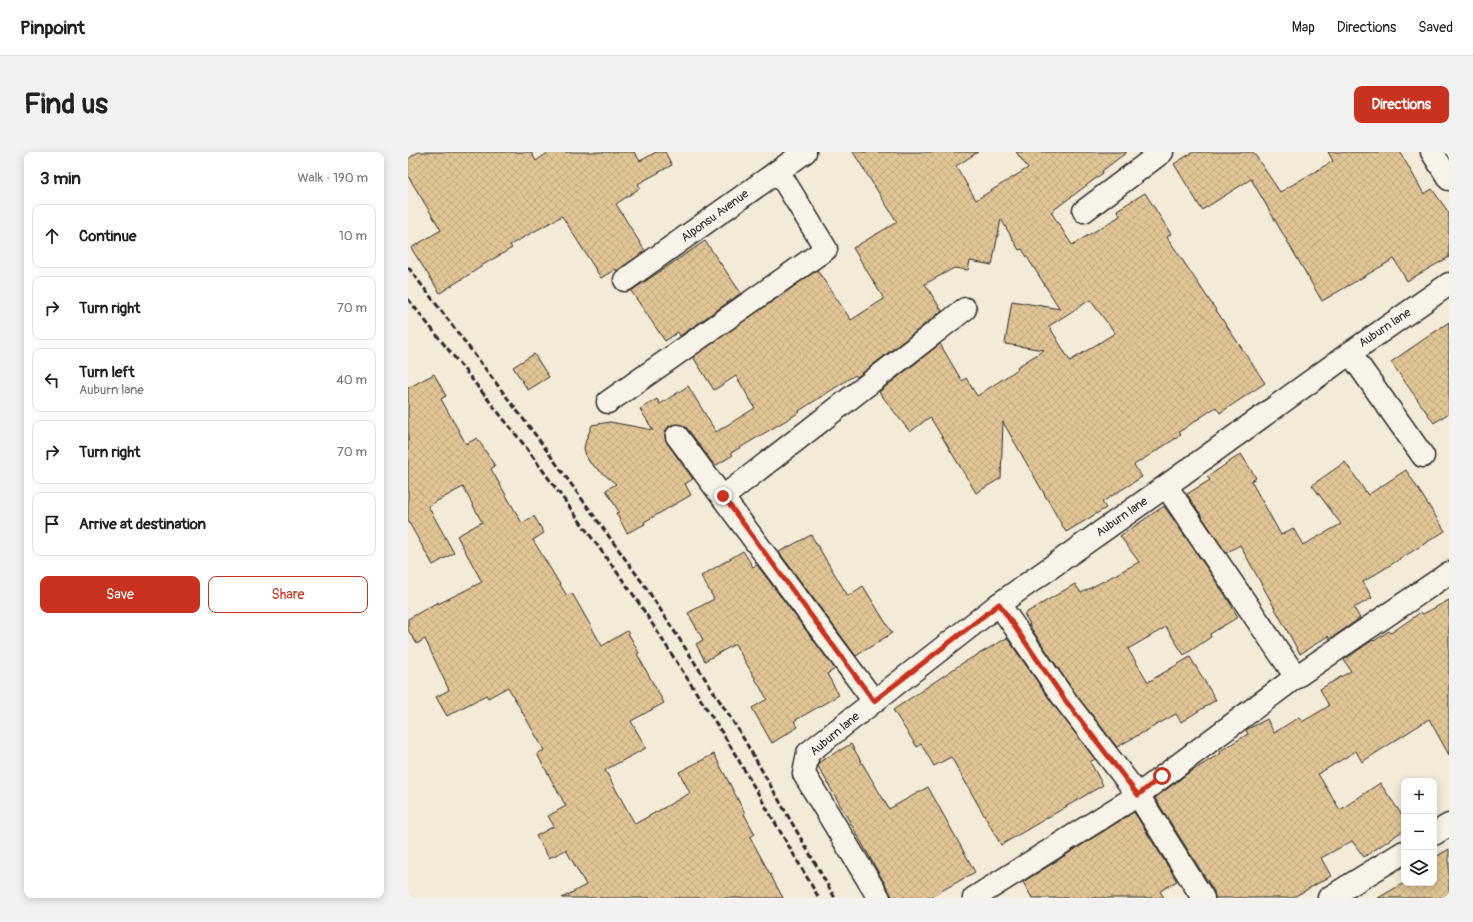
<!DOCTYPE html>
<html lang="en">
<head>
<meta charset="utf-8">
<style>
  :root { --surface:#fff; --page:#f2f2f2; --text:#202124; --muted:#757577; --line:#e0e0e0; --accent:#c8321e }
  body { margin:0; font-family:Pangolin,sans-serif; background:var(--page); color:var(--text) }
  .controls { position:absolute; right:12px; bottom:12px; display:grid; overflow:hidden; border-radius:8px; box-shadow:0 2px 10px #0003 }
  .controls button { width:36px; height:36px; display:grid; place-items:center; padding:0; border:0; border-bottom:1px solid var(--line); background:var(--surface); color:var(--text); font:20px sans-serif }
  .stop { position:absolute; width:12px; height:12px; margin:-9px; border:3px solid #c8321e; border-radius:50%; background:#fff }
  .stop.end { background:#c8321e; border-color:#fff; box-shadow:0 1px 4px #0008 }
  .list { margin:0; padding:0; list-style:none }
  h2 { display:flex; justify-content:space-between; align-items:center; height:52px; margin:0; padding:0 16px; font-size:17px }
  h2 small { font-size:13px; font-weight:400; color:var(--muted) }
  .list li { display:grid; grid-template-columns:26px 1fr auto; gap:12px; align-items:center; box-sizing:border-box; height:64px; margin:0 8px 8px; padding:0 8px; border:1px solid var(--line); border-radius:8px }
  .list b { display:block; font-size:15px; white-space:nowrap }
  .list p { margin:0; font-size:13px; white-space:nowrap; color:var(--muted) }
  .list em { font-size:13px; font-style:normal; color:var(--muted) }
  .actions { display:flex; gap:8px; padding:12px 16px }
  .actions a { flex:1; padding:9px 0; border:1px solid var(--accent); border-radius:8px; text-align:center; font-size:14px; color:var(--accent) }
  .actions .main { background:var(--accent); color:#fff }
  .icon { flex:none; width:22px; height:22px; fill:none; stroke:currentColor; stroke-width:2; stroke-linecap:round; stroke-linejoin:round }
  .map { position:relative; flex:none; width:1041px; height:746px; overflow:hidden; border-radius:8px }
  header { display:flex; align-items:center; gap:24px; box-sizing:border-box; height:56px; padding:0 20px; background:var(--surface); border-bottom:1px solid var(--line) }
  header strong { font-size:19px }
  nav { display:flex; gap:22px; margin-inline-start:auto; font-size:14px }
  .intro { display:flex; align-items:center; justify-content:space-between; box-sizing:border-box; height:96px; padding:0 24px }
  h1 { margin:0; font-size:28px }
  .button { padding:10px 18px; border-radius:8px; background:var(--accent); color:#fff; font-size:14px; font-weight:700 }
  main { display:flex; gap:24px; padding:0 24px }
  aside { flex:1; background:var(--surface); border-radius:8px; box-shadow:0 2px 10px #0003 }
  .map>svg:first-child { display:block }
  .building { fill:url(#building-cross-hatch); stroke:#2b2b2b; fill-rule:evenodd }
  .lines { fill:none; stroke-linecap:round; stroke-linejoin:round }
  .minor-casing { stroke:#2b2b2b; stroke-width:25 }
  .minor { stroke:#f7f3e8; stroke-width:22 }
  .rail { stroke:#2b2b2b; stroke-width:3; stroke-dasharray:6 3; stroke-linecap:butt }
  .route { stroke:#c8321e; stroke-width:5 }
  .labels { text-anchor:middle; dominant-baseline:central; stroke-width:3; stroke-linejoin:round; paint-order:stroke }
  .street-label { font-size:12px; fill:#2b2b2b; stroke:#f7f3e8 }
</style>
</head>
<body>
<header>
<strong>Pinpoint</strong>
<nav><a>Map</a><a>Directions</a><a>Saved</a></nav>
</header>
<div class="intro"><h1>Find us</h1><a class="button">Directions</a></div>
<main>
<aside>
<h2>3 min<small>Walk · 190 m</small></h2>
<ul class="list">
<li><svg class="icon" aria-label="ahead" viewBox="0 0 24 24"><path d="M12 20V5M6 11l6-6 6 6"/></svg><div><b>Continue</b></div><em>10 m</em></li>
<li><svg class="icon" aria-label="right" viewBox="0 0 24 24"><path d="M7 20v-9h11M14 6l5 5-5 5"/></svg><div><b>Turn right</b></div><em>70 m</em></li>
<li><svg class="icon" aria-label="left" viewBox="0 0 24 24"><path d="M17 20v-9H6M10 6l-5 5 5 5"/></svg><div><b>Turn left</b><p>Auburn lane</p></div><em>40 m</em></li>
<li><svg class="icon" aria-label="right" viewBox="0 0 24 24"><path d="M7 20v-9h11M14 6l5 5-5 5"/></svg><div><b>Turn right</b></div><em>70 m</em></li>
<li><svg class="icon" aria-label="arrive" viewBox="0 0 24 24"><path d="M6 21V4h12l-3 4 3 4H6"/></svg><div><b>Arrive at destination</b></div></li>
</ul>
<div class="actions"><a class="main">Save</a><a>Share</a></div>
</aside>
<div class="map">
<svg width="1041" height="746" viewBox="0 0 1041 746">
  <defs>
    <pattern id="building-cross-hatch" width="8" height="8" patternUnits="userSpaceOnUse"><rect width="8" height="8" fill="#e2c596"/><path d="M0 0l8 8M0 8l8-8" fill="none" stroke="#c2a981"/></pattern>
  </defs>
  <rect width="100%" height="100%" fill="#f3ead8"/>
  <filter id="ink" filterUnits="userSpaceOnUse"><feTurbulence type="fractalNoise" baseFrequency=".025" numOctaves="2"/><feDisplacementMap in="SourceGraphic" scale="8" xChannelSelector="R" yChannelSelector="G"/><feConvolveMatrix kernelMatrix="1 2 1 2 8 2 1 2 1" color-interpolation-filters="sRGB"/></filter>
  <g filter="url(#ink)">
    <!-- building -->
    <g class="building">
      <path d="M10 0H123L128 9 141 0H226L232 9 248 0H257L264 13 230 32 232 36 208 52 237 99 209 119 208 117 193 126 154 64 102 93 104 96 73 114V115L32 141 3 96 33 78 0 24V7Z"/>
      <path d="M445 0H570L548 14 568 48 620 16 608 0H719L694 19 695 21 643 60 664 93 712 64 709 58 737 41 763 82 759 85 857 231 812 261 808 255 771 280 773 283 726 313 734 325 694 350 698 356 658 380 595 270 593 326 568 341 522 265 502 280 471 240 532 192 554 229 558 226 569 244 610 217 609 215 636 198 597 192 604 149 652 157 614 97 611 98 593 67 584 113 562 109 560 118 546 116 517 132 534 159 449 225 447 223 391 259 392 260 323 301 325 303 307 314 279 276 274 273 268 272 261 274 257 279V286L259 291 285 327 277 332 283 343 236 370 237 372 219 381 208 361 211 360 198 338 208 332 182 311 178 304 176 296 178 288 184 273 202 270 245 278 232 257 249 247 252 252 280 234 308 280 347 256 328 224 306 238 285 205 409 118 443 168 476 147 445 96 489 70ZM682 148 707 181 662 209 641 174Z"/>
      <path d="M785 0H845L872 40 925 9 920 0H992L1016 42 1024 37 1041 61V105L999 129 986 107 914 149 843 27 794 58 766 12Z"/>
      <path d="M297 89 333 141 272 184 270 180 257 189 223 139Z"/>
      <path d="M1041 170V261L1026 271 983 210Z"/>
      <path d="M126 202 141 225 120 238 105 215Z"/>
      <path d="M26 222 38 244 33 247 58 292 69 286 87 314 83 317 114 371 126 364 136 381 125 388 159 444 164 441 194 494 219 479 231 501 229 502 256 551 223 569 238 596 197 618 227 672 282 641 271 620 306 602 337 661 336 662 347 682 342 685 375 746H154L178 733 158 698 141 706 128 684 146 674 140 664 158 654 129 602 136 598 100 535 80 546 78 543 39 564 28 545 41 538 17 487 9 492 0 478V467L30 450V452L74 430 49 384 74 370 55 335 20 354 46 401 25 413 0 369V236Z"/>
      <path d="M833 302 848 326 843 329 873 383 885 376 895 393 933 372 904 333 937 310 960 343 998 318 1037 379 955 430 964 446 946 456 952 466 922 487 920 484 892 502 832 393 818 401 779 342 802 328 799 325Z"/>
      <path d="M756 354 816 441 830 465 802 482 803 485 776 503 758 475 720 497 740 530 782 505 808 548 773 570 768 562 709 595 667 541 621 473 622 472 616 462 667 432 673 441 731 410 712 384Z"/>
      <path d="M403 383 440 444 455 434 484 481 448 504 371 400Z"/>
      <path d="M335 399 345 415 349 413 427 517 419 522 431 543 386 569 390 575 364 591 344 556 359 547 327 492 297 509 288 492 295 488 280 461 306 447 293 424Z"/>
      <path d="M1041 448V603L1021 567 954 610 948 599 910 622 932 658 972 631 996 666V678L956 705 944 689 913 706 923 724 884 746H807L806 739 747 646 779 622 813 601 812 599 840 582 838 578 859 567 866 581 891 565 894 570 921 554 912 537 943 519 936 508 965 488 966 489 981 479 983 481 1013 460 1015 462Z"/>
      <path d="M599 486 647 555 687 607 682 610 695 633 593 693 543 605 526 614 513 592 509 595 485 558 553 512Z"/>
      <path d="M443 592 481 657 520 635 567 720 521 746H485L410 614 411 610Z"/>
      <path d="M726 660 769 729 752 739 756 746H624L615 730Z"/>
      <path d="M1041 697V746H970L996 731H1026V706Z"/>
    </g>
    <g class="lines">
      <!-- minor casing -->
      <g class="minor-casing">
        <g id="minor">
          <path d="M1024 0 1041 27"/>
          <path d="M676 59 754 0"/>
          <path d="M217 128 397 0"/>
          <path d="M942 201 1015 304"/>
          <path d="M200 250 418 97 370 19"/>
          <path d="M269 284 466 549"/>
          <path d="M758 334 888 525"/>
          <path d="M315 345 557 157"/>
          <path d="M591 452 657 548 730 643 795 746"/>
          <path d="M1026 682 1041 673"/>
          <path d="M471 746 396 622 400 601 591 452 758 334 942 201 1041 132"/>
          <path d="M566 746 730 643 888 525 1041 421"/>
          <path d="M921 746 996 700"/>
        </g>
      </g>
      <!-- minor -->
      <use href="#minor" class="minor"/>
      <!-- rail -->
      <g class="rail">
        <path d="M0 115 129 285 239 437 333 582 427 746"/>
        <path d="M0 147 117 294 227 445 320 590 411 746"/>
      </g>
    </g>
  </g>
  <g class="lines" filter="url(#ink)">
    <!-- route -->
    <path class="route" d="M315 344 466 549 591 452 657 548 730 643 754 624"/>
  </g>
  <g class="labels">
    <!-- street labels -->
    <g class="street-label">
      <text transform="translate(307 64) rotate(-36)">Alponsu Avenue</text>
      <text transform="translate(977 176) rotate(-34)">Auburn lane</text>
      <text transform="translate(714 365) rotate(-35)">Auburn lane</text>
      <text transform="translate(427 582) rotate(-40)">Auburn lane</text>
    </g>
  </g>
</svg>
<div class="controls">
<button>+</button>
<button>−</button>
<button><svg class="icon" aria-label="layers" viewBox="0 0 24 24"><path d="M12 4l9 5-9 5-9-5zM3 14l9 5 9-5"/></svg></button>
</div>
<div class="stop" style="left:754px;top:624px"></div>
<div class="stop end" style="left:315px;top:344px"></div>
</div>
</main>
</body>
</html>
